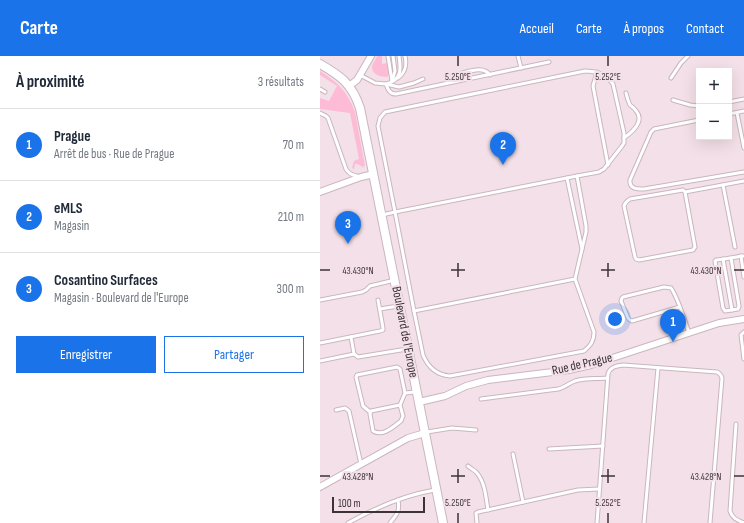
<!DOCTYPE html>
<html lang="fr">
<head>
<meta charset="utf-8">
<style>
  :root { --surface:#fff; --page:#f6f6f7; --text:#1f2937; --muted:#747a83; --line:#e0e1e3; --accent:#1a73e8 }
  body { margin:0; font-family:"Sofia Sans Condensed",sans-serif; background:var(--page); color:var(--text) }
  .controls { position:absolute; right:12px; top:12px; display:grid; overflow:hidden; border-radius:0px; box-shadow:0 4px 16px #0002 }
  .controls button { width:36px; height:36px; display:grid; place-items:center; padding:0; border:0; border-bottom:1px solid var(--line); background:var(--surface); color:var(--text); font:20px sans-serif }
  .scale { position:absolute; left:12px; bottom:10px; width:93px; box-sizing:border-box; padding-left:4px; border:2px solid #3b3336; border-top:0; font-size:11px; line-height:14px; white-space:nowrap; color:#3b3336; -webkit-text-stroke:3px #f4e0e8; paint-order:stroke }
  .you { position:absolute; left:295px; top:263px; width:14px; height:14px; margin:-10px; border:3px solid #fff; border-radius:50%; background:#1a73e8; box-shadow:0 0 0 6px #1a73e833 }
  .badge { display:grid; place-items:center; width:26px; height:26px; border-radius:50%; background:var(--accent); color:#fff; font-size:13px; font-weight:700 }
  .pin { position:absolute; translate:-50% -33px; filter:drop-shadow(0 1px 2px #0008) }
  .pin::after { content:''; position:absolute; top:21px; width:14px; height:12px; background:inherit; clip-path:polygon(0 0,100% 0,50% 100%) }
  .list { margin:0; padding:0; list-style:none }
  h2 { display:flex; justify-content:space-between; align-items:center; height:52px; margin:0; padding:0 16px; font-size:17px }
  h2 small { font-size:13px; font-weight:400; color:var(--muted) }
  .list li { display:grid; grid-template-columns:26px 1fr auto; gap:12px; align-items:center; box-sizing:border-box; height:72px; padding:0 16px; border-top:1px solid var(--line) }
  .list b { display:block; font-size:15px; white-space:nowrap }
  .list p { margin:0; font-size:13px; white-space:nowrap; color:var(--muted) }
  .list em { font-size:13px; font-style:normal; color:var(--muted) }
  .actions { display:flex; gap:8px; padding:12px 16px }
  .actions a { flex:1; padding:9px 0; border:1px solid var(--accent); border-radius:0px; text-align:center; font-size:14px; color:var(--accent) }
  .actions .main { background:var(--accent); color:#fff }
  .map { position:relative; flex:none; width:424px; height:467px; overflow:hidden }
  header { display:flex; align-items:center; gap:24px; box-sizing:border-box; height:56px; padding:0 20px; background:var(--accent); color:#fff }
  header strong { font-size:19px }
  nav { display:flex; gap:22px; margin-inline-start:auto; font-size:14px }
  main { display:flex }
  aside { flex:1; background:var(--surface) }
  .map>svg:first-child { display:block }
  .green { fill:#fdbbd6 }
  .lines { fill:none; stroke-linecap:round; stroke-linejoin:round }
  .service-casing { stroke:#cab7be; stroke-width:5 }
  .minor-casing { stroke:#cab7be; stroke-width:8 }
  .tertiary-casing { stroke:#cab7be; stroke-width:10 }
  .service { stroke:#fff; stroke-width:3 }
  .minor { stroke:#fff; stroke-width:6 }
  .tertiary { stroke:#fff; stroke-width:8 }
  .ticks { fill:none; stroke:#3b3336; stroke-width:1.5 }
  .labels { text-anchor:middle; dominant-baseline:central; stroke-width:4; stroke-linejoin:round; paint-order:stroke }
  .street-label { font-size:13px; fill:#3b3336; stroke:#f4e0e8 }
  .ticks-label { font-size:10px; text-anchor:middle; fill:#3b3336; stroke:#f4e0e8; stroke-width:4; stroke-linejoin:round; paint-order:stroke }
</style>
</head>
<body>
<header>
<strong>Carte</strong>
<nav><a>Accueil</a><a>Carte</a><a>À propos</a><a>Contact</a></nav>
</header>
<main>
<aside>
<h2>À proximité<small>3 résultats</small></h2>
<ul class="list">
<li><span class="badge">1</span><div><b>Prague</b><p>Arrêt de bus · Rue de Prague</p></div><em>70 m</em></li>
<li><span class="badge">2</span><div><b>eMLS</b><p>Magasin</p></div><em>210 m</em></li>
<li><span class="badge">3</span><div><b>Cosantino Surfaces</b><p>Magasin · Boulevard de l'Europe</p></div><em>300 m</em></li>
</ul>
<div class="actions"><a class="main">Enregistrer</a><a>Partager</a></div>
</aside>
<div class="map">
<svg width="424" height="467" viewBox="0 0 424 467">
  <rect width="100%" height="100%" fill="#f4e0e8"/>
  <!-- green -->
  <g class="green">
    <path d="M57 0H62V8L67 7 69 18 67 21C60 21 51 18 52 10 53 7 56 3 57 0Z"/>
    <path d="M0 15C18 26 28 37 35 56L45 110H43L44 112 38 108H35L34 113 32 112 34 105 39 103 30 57 0 53V42L9 45 17 30 0 19Z"/>
  </g>
  <g class="lines">
    <!-- service casing -->
    <g class="service-casing">
      <g id="service">
        <path d="M68 0 72 25"/>
        <path d="M198 0 201 12"/>
        <path d="M265 15C277 15 285 18 293 28L304 77V87L302 90 284 113 279 116 257 120 75 156 58 70 60 62 65 56Z"/>
        <path d="M277 16 273 30 288 109"/>
        <path d="M138 18C148 16 163 9 170 19"/>
        <path d="M40 19 55 27 66 28C68 34 70 38 76 38L229 6"/>
        <path d="M78 22C86 16 87 9 85 0"/>
        <path d="M351 22 361 7 368 0"/>
        <path d="M72 25 75 15 73 0"/>
        <path d="M66 28 79 31 94 27 103 23"/>
        <path d="M67 28C82 23 81 13 79 0"/>
        <path d="M0 33 5 36"/>
        <path d="M353 44 370 49 379 50"/>
        <path d="M409 46 424 43"/>
        <path d="M0 57 6 60 8 62 26 113C28 117 32 119 37 120"/>
        <path d="M417 57 424 92"/>
        <path d="M409 58 424 55"/>
        <path d="M379 64 334 73 331 76 310 124C309 133 317 133 324 133L424 116"/>
        <path d="M304 82C311 77 324 66 317 56 315 53 313 51 310 49 308 45 307 41 306 37"/>
        <path d="M247 122 262 193"/>
        <path d="M403 129 415 191"/>
        <path d="M365 136 375 191 373 194 319 204 316 203 315 201 304 150C305 146 307 145 310 143L363 134 365 136 424 125"/>
        <path d="M62 159 75 156 94 255 255 223 266 176V170L257 120"/>
        <path d="M424 200H421L424 221"/>
        <path d="M411 202 419 250 418 253 405 255 403 252 395 205 396 204C404 203 413 202 421 200"/>
        <path d="M403 203 412 254"/>
        <path d="M0 244 42 236 46 234 50 230 75 224"/>
        <path d="M360 251 312 265 310 264 308 262 301 245 302 242 303 241 344 231 351 232C358 242 365 265 369 277"/>
        <path d="M60 253 78 250"/>
        <path d="M94 255 103 299C108 311 117 319 130 320L264 295C271 289 274 285 274 276L255 223"/>
        <path d="M424 276 421 279 424 303"/>
        <path d="M31 281 34 298 38 301 87 293"/>
        <path d="M0 287 60 275 63 274V272L58 244"/>
        <path d="M0 305 34 298"/>
        <path d="M161 343 238 333C244 332 249 327 255 325 265 322 277 323 287 322"/>
        <path d="M80 349 51 355 50 358 53 375C63 381 73 371 81 365L83 360 80 349 85 337 95 336"/>
        <path d="M16 354 25 352 29 355 41 408"/>
        <path d="M50 356 43 350 36 321 37 319 77 311 80 313 85 337"/>
        <path d="M416 368 410 455C412 462 417 464 424 467"/>
        <path d="M107 376 132 372 156 374"/>
        <path d="M229 393 283 390"/>
        <path d="M193 398 203 446"/>
        <path d="M148 410C150 412 154 414 156 416 165 425 166 442 168 454"/>
        <path d="M28 467C55 452 84 439 115 434"/>
        <path d="M70 467C77 458 80 456 78 444"/>
        <path d="M157 467 156 457 158 456 258 434 279 433"/>
        <path d="M277 467 288 318C290 311 296 310 303 309L397 316C400 317 401 319 402 322L390 467"/>
        <path d="M324 467 338 312"/>
      </g>
    </g>
    <!-- minor casing -->
    <g class="minor-casing">
      <g id="minor">
        <path d="M29 30 37 24 51 0"/>
        <path d="M0 136 41 121 54 118"/>
        <path d="M99 346 125 340 146 330 168 324 249 314 271 309 399 267 424 263"/>
        <path d="M0 431 88 382 105 377"/>
      </g>
    </g>
    <!-- tertiary casing -->
    <g class="tertiary-casing">
      <path id="tertiary" d="M0 8C21 20 32 28 40 52L123 467"/>
    </g>
    <!-- service -->
    <use href="#service" class="service"/>
    <!-- minor -->
    <use href="#minor" class="minor"/>
    <!-- tertiary -->
    <use href="#tertiary" class="tertiary"/>
  </g>
  <!-- ticks -->
  <path class="ticks" d="M138 0V10M288 0V10M138 207V221M288 207V221M0 214H10M131 214H145M281 214H295M414 214H424M138 413V427M288 413V427M0 420H10M131 420H145M281 420H295M414 420H424M138 457V467M288 457V467"/>
  <g class="labels">
    <!-- street labels -->
    <g class="street-label">
      <text transform="translate(85 276) rotate(79)">Boulevard de l'Europe</text>
      <text transform="translate(262 308) rotate(-13)">Rue de Prague</text>
    </g>
  </g>
  <g class="ticks-label">
    <text x="138" y="24">5.250°E</text>
    <text x="288" y="24">5.252°E</text>
    <text x="38" y="218">43.430°N</text>
    <text x="386" y="218">43.430°N</text>
    <text x="38" y="424">43.428°N</text>
    <text x="386" y="424">43.428°N</text>
    <text x="138" y="450">5.250°E</text>
    <text x="288" y="450">5.252°E</text>
  </g>
</svg>
<div class="controls">
<button>+</button>
<button>−</button>
</div>
<div class="scale">100 m</div>
<div class="you"></div>
<div class="pin badge" style="left:353px;top:286px">1</div>
<div class="pin badge" style="left:183px;top:109px">2</div>
<div class="pin badge" style="left:28px;top:188px">3</div>
</div>
</main>
</body>
</html>
